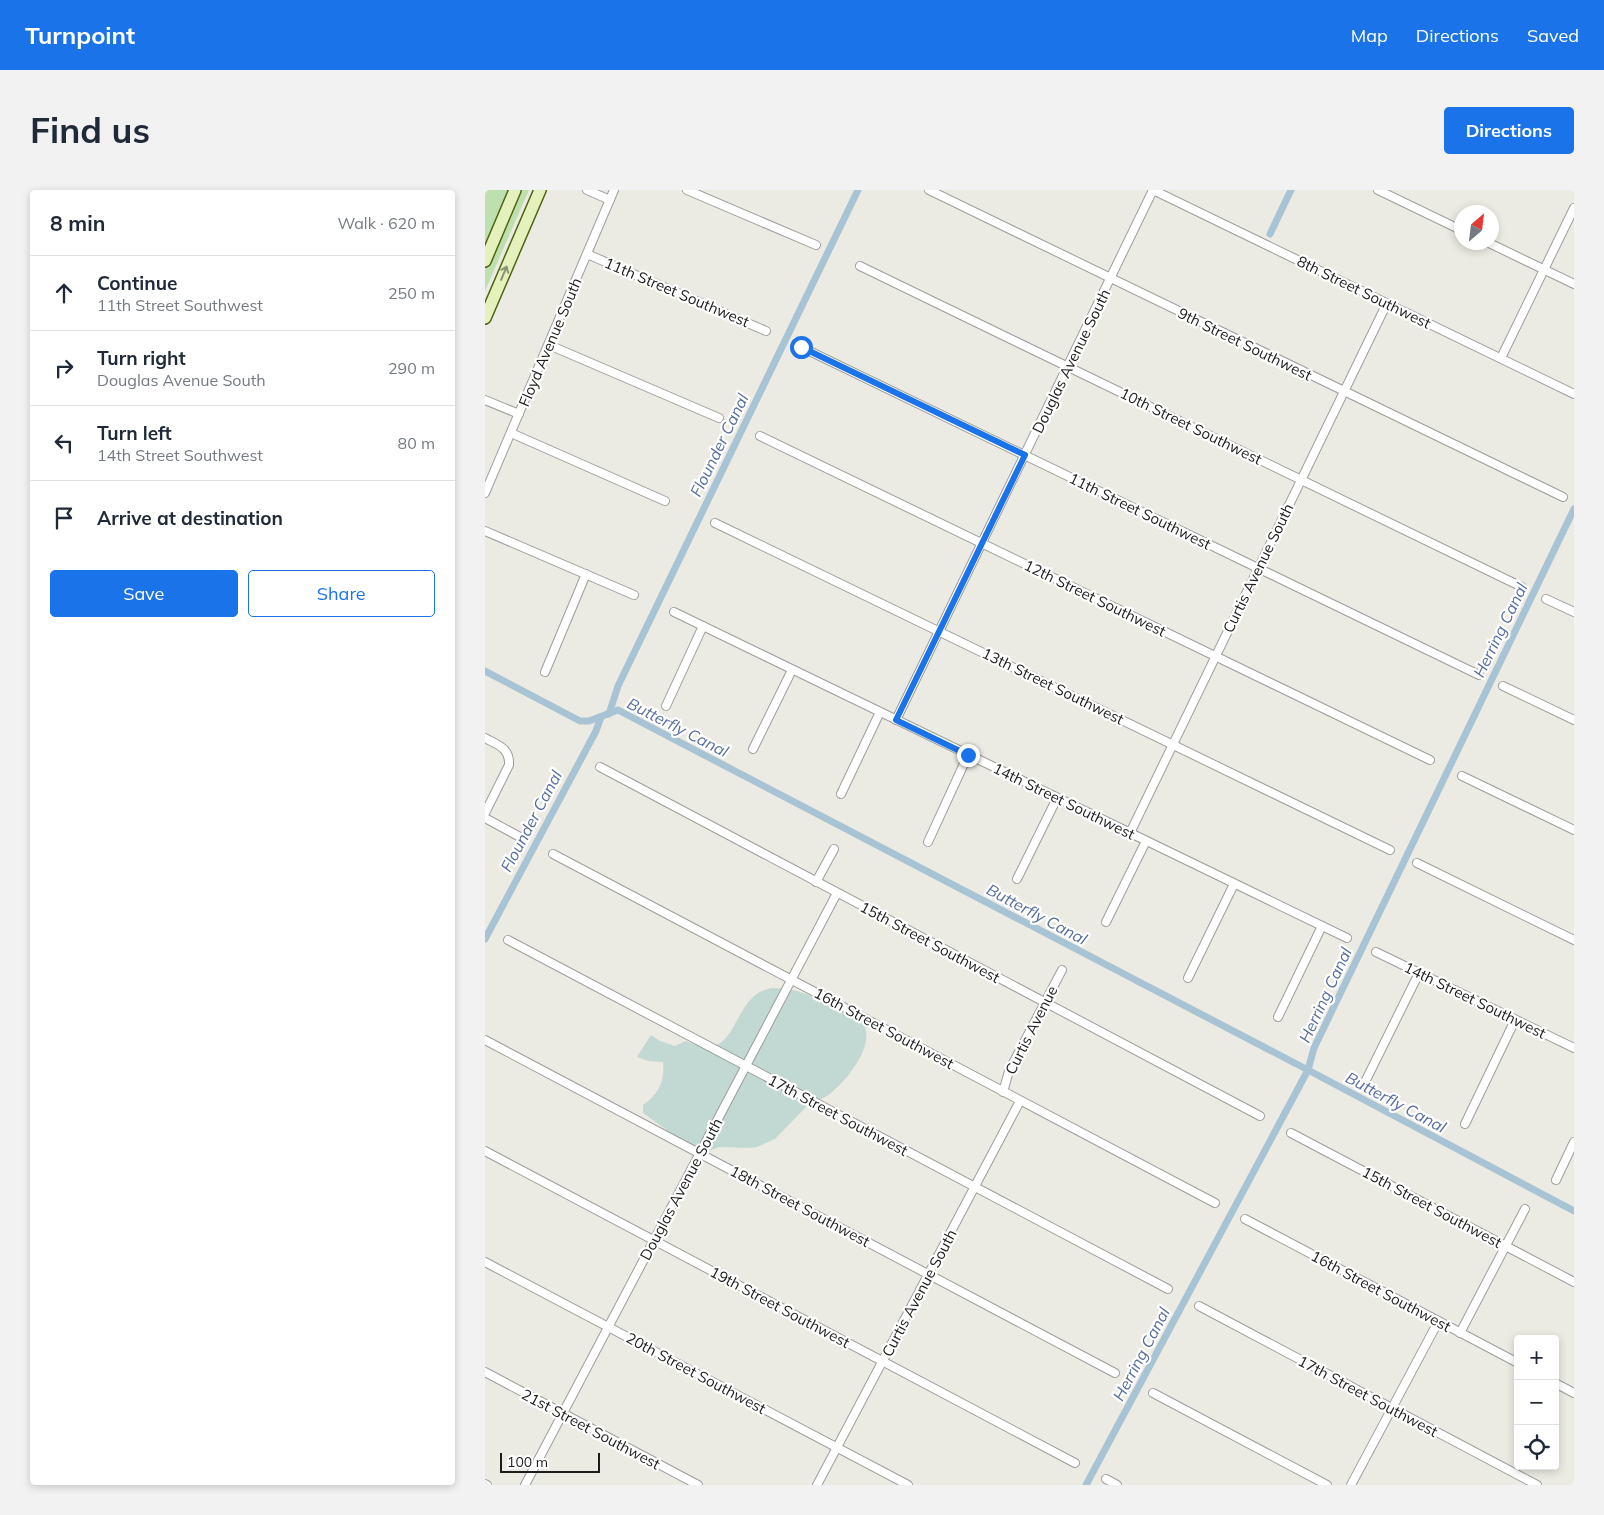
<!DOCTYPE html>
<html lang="en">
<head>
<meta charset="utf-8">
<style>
  :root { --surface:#fff; --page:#f2f2f3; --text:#1f2937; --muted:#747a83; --line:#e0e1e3; --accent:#1a73e8 }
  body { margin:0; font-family:Mulish,sans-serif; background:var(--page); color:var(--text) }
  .controls { position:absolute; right:15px; bottom:15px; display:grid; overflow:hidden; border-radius:5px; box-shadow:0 2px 8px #0003 }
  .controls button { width:45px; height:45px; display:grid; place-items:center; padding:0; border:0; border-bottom:1px solid var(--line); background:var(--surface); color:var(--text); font:25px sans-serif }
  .compass { position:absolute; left:969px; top:15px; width:45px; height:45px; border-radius:50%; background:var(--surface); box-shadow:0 2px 8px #0003; rotate:28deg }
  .scale { position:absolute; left:15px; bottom:12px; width:100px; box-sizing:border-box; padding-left:5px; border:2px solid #1c1c1c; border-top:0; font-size:14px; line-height:18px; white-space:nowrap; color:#1c1c1c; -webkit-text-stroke:4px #fff; paint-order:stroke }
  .stop { position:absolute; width:15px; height:15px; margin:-11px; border:4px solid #1a73e8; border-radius:50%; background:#fff }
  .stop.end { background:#1a73e8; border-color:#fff; box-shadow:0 1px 5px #0008 }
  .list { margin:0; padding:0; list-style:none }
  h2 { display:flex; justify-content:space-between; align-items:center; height:65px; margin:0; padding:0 20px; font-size:21px }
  h2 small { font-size:16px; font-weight:400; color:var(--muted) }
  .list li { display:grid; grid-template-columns:32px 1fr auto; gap:15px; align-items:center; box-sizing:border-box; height:75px; padding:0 20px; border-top:1px solid var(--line) }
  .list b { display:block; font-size:19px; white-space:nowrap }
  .list p { margin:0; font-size:16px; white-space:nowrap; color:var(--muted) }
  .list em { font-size:16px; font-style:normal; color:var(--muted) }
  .actions { display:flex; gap:10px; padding:15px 20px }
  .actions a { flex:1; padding:11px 0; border:1px solid var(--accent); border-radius:5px; text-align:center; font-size:18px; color:var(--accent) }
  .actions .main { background:var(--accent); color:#fff }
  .icon { flex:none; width:28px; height:28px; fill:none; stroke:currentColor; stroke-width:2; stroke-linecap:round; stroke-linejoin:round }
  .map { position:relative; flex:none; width:1089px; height:1295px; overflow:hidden; border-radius:5px }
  header { display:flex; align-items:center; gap:30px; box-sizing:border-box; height:70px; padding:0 25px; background:var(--accent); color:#fff }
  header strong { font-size:24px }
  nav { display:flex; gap:28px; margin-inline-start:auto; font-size:18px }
  .intro { display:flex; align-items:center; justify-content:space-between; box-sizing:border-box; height:120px; padding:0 30px }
  h1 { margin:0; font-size:35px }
  .button { padding:12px 22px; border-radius:5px; background:var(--accent); color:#fff; font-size:18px; font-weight:700 }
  main { display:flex; gap:30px; padding:0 30px }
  aside { flex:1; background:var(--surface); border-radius:5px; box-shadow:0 2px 8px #0003 }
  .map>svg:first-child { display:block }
  .grass { fill:#bee0af }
  .wetland { fill:#c2d8d2 }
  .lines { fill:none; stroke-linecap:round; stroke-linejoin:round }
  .canal { stroke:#a8c3d4; stroke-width:7 }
  .street-casing { stroke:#9d9d9d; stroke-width:10 }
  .secondary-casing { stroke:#4c6412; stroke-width:14 }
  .street { stroke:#fff; stroke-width:8 }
  .secondary { stroke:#e5f1bc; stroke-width:11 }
  .oneway { stroke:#8b9174 }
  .route { stroke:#1a73e8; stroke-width:6 }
  .labels { text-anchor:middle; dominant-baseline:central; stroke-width:4.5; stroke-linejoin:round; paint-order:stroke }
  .street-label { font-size:15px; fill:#1c1c1c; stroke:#fff }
  .water-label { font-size:16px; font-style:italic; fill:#556d9f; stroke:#fff }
</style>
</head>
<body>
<header>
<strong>Turnpoint</strong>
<nav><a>Map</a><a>Directions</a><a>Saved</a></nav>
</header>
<div class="intro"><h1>Find us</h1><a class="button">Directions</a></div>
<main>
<aside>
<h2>8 min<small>Walk · 620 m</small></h2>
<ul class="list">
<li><svg class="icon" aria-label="ahead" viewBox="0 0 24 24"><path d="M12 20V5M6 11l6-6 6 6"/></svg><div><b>Continue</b><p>11th Street Southwest</p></div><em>250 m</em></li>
<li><svg class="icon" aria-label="right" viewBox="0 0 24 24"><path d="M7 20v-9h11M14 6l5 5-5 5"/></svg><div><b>Turn right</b><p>Douglas Avenue South</p></div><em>290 m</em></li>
<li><svg class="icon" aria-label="left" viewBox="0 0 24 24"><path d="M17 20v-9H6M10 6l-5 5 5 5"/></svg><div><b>Turn left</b><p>14th Street Southwest</p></div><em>80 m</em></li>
<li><svg class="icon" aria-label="arrive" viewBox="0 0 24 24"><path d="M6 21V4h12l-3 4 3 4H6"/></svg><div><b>Arrive at destination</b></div></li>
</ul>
<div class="actions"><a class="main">Save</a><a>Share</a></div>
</aside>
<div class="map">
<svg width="1089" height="1295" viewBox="0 0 1089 1295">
  <rect width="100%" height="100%" fill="#ecebe3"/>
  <!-- grass -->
  <g class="grass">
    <path d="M0 0H27L0 62Z"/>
    <path d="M34 0H44L0 101V79Z"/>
  </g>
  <!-- wetland -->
  <path class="wetland" d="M286 798C310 798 330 806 351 817 358 821 370 824 375 829 396 851 360 893 342 906 336 910 328 911 322 916L290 949 272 957 263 958 234 957 221 962 193 948 158 923V915C174 904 180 891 178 872L163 871 152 867 166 845 175 851 190 856 201 851C245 871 244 834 266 809 271 803 278 800 286 798Z"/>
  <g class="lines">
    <!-- canal -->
    <g class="canal">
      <path d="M785 44 806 0"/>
      <path d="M0 481 95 531H104L133 520 823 880 1089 1021"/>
      <path d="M124 524 133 496 373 0"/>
      <path d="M0 749 111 541 116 527"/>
      <path d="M601 1295 823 880 829 858 1089 319"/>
    </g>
    <!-- street casing -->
    <g class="street-casing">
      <g id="street">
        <path d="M102 0 125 10"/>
        <path d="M202 0 331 55"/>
        <path d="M444 0 1078 307"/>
        <path d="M668 0 1089 204"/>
        <path d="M893 0 976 40"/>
        <path d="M1002 52 1089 94"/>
        <path d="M102 64 281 141"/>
        <path d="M375 76 1037 397"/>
        <path d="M64 155 234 228"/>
        <path d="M316 157 994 485"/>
        <path d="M1016 168 1089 18"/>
        <path d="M0 210 34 224"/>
        <path d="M26 243 180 311"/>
        <path d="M275 246 945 570"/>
        <path d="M0 303 129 0"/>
        <path d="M230 333 905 660"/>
        <path d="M0 341 149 405"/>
        <path d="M1061 409 1089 422"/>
        <path d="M189 422 862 748"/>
        <path d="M60 482 101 384"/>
        <path d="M1018 496 1089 530"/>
        <path d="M181 516 218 436"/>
        <path d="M411 530 668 0"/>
        <path d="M0 548C13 555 25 558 24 575L0 623"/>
        <path d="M268 559 307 480"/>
        <path d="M115 577 775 926"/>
        <path d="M977 586 1089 640"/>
        <path d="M356 604 395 522"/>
        <path d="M0 628 35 647"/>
        <path d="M645 643 902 113"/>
        <path d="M443 652 483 565"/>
        <path d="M68 664 730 1013"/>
        <path d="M932 673 1089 750"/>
        <path d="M532 689 572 608"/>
        <path d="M331 692 349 659"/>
        <path d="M621 732 661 651"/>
        <path d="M23 750 683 1099"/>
        <path d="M891 762 1089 858"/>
        <path d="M703 788 749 694"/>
        <path d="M793 827 837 736"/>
        <path d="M0 850 630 1183"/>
        <path d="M881 890 934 783"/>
        <path d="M518 902 524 881 577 780"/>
        <path d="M980 934 1030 830"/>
        <path d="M806 943 1089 1092"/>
        <path d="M0 961 590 1273"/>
        <path d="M1071 990 1089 952"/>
        <path d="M760 1029 1033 1173"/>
        <path d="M0 1072 423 1295"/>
        <path d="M714 1116 1052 1295"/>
        <path d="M975 1143 1040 1019"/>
        <path d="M0 1182 213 1295"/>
        <path d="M1070 1193 1089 1203"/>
        <path d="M668 1203 842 1295"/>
        <path d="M621 1289 632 1295"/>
        <path d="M0 1294 2 1295"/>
        <path d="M40 1295 352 703"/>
        <path d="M332 1295 535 911"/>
        <path d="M866 1295 953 1132"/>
      </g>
    </g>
    <!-- secondary casing -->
    <g class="secondary-casing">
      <g id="secondary">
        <path d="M0 71 30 0"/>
        <path d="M0 128 55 0"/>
      </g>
    </g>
    <!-- street -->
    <use href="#street" class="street"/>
    <!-- secondary -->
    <use href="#secondary" class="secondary"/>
  </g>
  <!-- one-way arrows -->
  <defs><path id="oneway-shaft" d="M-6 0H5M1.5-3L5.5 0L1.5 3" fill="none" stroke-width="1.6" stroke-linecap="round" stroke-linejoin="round" transform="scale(1.25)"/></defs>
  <use class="oneway" href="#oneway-shaft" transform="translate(19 83) rotate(-67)"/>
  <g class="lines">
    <!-- route -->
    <path class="route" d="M316 157 540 265 411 530 483 565"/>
  </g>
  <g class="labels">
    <!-- street labels -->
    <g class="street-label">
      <text transform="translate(192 102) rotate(23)">11th Street Southwest</text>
      <text transform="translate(879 102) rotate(26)">8th Street Southwest</text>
      <text transform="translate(65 152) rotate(-67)">Floyd Avenue South</text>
      <text transform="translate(760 154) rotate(26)">9th Street Southwest</text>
      <text transform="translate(586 171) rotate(-64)">Douglas Avenue South</text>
      <text transform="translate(706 236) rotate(26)">10th Street Southwest</text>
      <text transform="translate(655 321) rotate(26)">11th Street Southwest</text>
      <text transform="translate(773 378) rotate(-64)">Curtis Avenue South</text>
      <text transform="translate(610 408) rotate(26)">12th Street Southwest</text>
      <text transform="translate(568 496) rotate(26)">13th Street Southwest</text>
      <text transform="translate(579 611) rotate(26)">14th Street Southwest</text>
      <text transform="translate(445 752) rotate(28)">15th Street Southwest</text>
      <text transform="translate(990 810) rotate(26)">14th Street Southwest</text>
      <text transform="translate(399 838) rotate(28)">16th Street Southwest</text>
      <text transform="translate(546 840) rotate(-63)">Curtis Avenue</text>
      <text transform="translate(353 925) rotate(28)">17th Street Southwest</text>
      <text transform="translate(196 999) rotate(-62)">Douglas Avenue South</text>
      <text transform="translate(315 1016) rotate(28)">18th Street Southwest</text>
      <text transform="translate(947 1017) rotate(28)">15th Street Southwest</text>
      <text transform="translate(896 1101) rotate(28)">16th Street Southwest</text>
      <text transform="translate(434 1103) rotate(-62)">Curtis Avenue South</text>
      <text transform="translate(295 1117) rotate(28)">19th Street Southwest</text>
      <text transform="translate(211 1183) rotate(28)">20th Street Southwest</text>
      <text transform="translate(883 1206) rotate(28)">17th Street Southwest</text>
      <text transform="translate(106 1239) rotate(28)">21st Street Southwest</text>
    </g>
    <!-- water labels -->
    <g class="water-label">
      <text transform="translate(234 255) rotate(-64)">Flounder Canal</text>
      <text transform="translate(1015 440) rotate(-64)">Herring Canal</text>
      <text transform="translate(193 537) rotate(27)">Butterfly Canal</text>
      <text transform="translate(46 631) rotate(-62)">Flounder Canal</text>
      <text transform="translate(552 724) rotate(28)">Butterfly Canal</text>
      <text transform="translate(840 805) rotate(-65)">Herring Canal</text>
      <text transform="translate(911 912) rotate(28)">Butterfly Canal</text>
      <text transform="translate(656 1164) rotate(-62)">Herring Canal</text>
    </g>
  </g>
</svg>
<div class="controls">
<button>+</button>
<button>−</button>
<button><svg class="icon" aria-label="locate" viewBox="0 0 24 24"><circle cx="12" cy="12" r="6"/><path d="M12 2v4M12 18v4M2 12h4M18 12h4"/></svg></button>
</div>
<svg class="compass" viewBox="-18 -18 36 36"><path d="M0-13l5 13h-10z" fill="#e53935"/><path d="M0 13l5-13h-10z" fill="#747a83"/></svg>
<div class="scale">100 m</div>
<div class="stop" style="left:316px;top:157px"></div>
<div class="stop end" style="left:483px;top:565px"></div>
</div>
</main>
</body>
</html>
